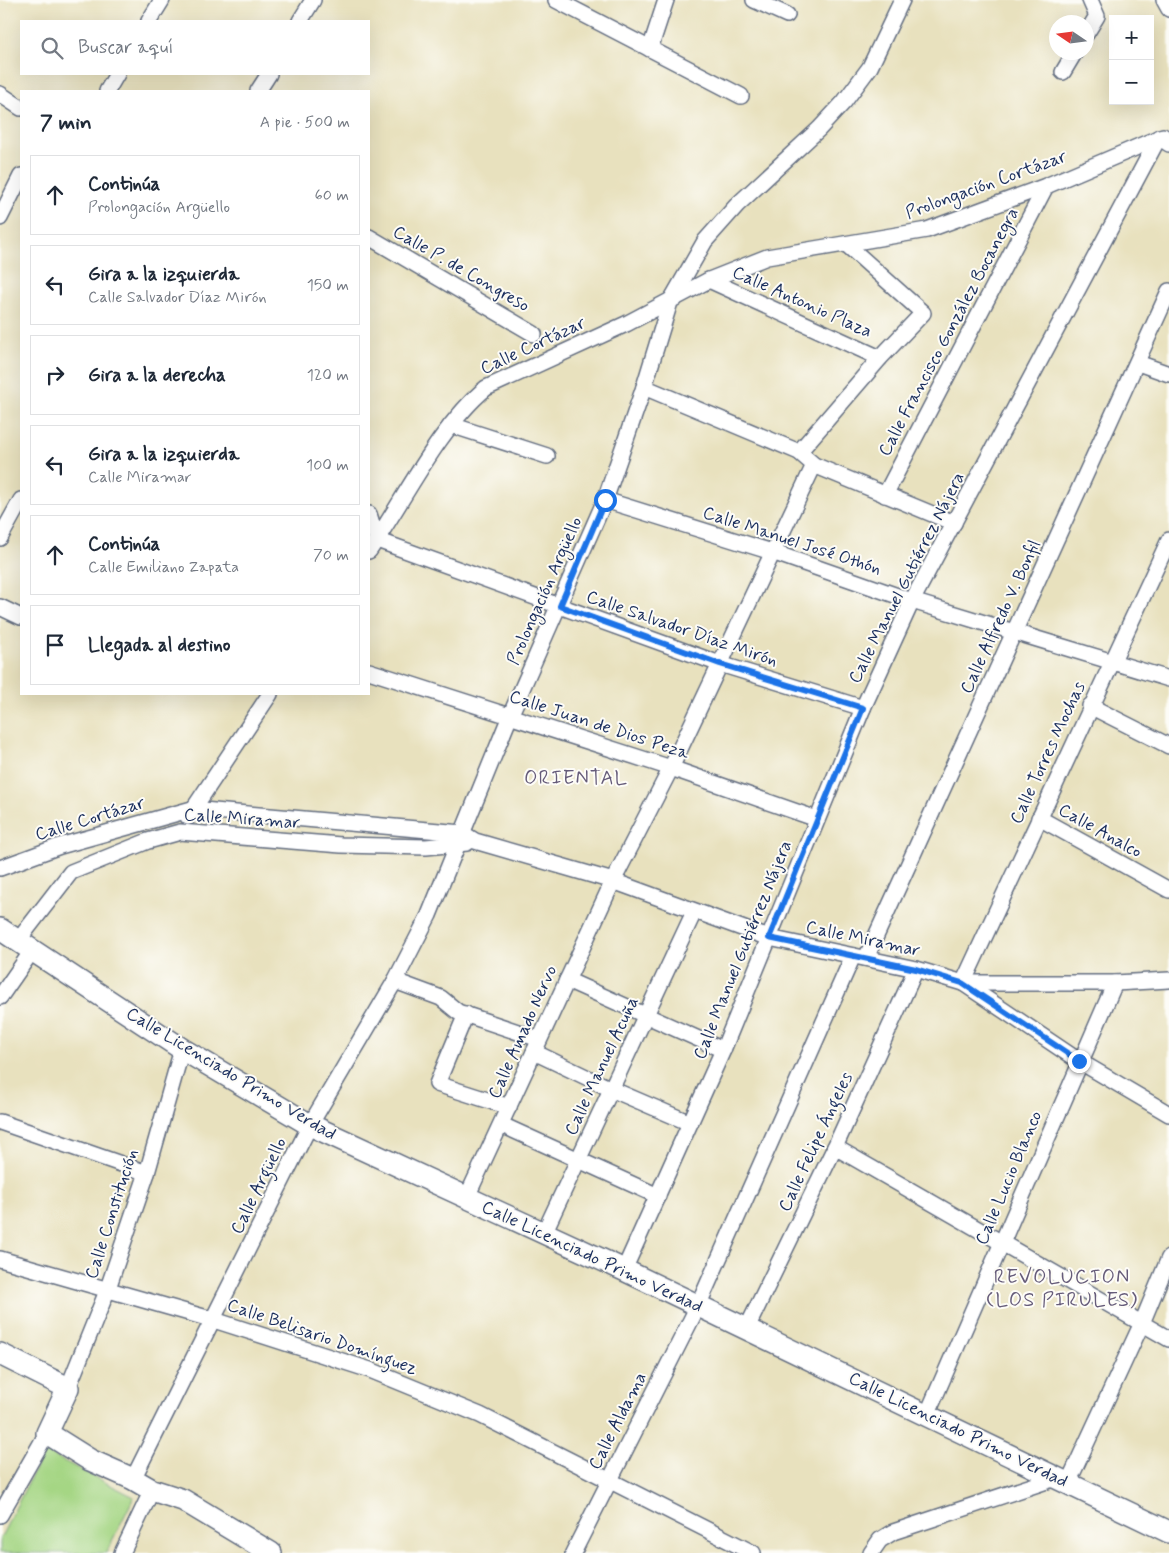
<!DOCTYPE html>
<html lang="es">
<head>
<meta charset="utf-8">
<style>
  :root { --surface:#fff; --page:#f6f6f7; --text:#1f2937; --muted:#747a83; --line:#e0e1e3 }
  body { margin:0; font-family:Mynerve,sans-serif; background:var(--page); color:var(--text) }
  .controls { position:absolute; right:15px; top:15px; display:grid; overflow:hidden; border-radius:0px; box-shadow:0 5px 20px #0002 }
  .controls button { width:45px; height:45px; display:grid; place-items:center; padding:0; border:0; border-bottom:1px solid var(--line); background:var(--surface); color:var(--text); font:25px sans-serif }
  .compass { position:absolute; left:1049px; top:15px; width:45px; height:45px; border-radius:50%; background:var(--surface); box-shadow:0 5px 20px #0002; rotate:283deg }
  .stop { position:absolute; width:15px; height:15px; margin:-11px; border:4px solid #1a73e8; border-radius:50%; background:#fff }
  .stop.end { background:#1a73e8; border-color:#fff; box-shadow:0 1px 5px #0008 }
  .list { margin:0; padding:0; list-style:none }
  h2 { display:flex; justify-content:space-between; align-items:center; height:65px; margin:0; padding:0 20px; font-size:21px }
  h2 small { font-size:16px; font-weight:400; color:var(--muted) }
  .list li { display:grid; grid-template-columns:32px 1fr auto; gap:15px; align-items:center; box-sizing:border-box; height:80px; margin:0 10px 10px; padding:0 10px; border:1px solid var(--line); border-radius:0px }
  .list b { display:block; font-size:19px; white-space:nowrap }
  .list p { margin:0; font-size:16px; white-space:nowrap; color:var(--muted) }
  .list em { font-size:16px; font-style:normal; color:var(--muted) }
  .icon { flex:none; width:28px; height:28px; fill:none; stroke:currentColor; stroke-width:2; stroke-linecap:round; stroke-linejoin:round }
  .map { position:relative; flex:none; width:1169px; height:1553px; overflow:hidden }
  .search { position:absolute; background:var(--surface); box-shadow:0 5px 20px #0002; left:20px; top:20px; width:350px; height:55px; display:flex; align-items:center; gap:12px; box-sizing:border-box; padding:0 18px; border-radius:0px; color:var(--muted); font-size:19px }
  .panel { position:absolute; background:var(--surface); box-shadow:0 5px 20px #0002; left:20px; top:90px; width:350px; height:605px; border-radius:0px }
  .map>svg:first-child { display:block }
  .green { fill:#a5d684; stroke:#608271 }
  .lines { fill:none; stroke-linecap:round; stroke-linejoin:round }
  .street-casing { stroke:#636d80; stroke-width:18 }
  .secondary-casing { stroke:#636d80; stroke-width:24 }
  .street { stroke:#fff; stroke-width:15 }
  .secondary { stroke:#fff; stroke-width:21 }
  .route { stroke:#1a73e8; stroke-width:6 }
  .labels { text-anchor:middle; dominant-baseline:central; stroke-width:4; stroke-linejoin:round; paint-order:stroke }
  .street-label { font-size:18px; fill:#1b2f5e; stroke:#fdfcf7 }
  .quarter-label { font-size:20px; letter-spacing:1px; fill:#665c7a; stroke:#fdfcf7 }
</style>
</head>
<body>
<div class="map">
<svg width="1169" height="1553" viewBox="0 0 1169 1553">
  <rect width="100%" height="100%" fill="#fdfcf7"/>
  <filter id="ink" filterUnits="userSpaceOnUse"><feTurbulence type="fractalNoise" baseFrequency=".02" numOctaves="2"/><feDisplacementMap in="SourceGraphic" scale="10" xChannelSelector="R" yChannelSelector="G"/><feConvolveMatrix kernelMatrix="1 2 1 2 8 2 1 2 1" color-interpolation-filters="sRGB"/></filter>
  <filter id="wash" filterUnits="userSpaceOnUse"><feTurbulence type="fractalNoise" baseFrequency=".0096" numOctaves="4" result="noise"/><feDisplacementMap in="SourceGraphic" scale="20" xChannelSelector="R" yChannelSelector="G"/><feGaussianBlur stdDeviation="1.12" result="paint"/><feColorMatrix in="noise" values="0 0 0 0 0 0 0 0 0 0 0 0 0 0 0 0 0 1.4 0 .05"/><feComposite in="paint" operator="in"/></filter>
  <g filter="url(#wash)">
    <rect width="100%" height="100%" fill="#e8e1be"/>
    <!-- green -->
    <path class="green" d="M44 1451 134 1497 106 1553H0V1539Z"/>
  </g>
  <g filter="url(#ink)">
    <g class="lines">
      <!-- street casing -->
      <g class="street-casing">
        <g id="street">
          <path d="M556 0 741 96"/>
          <path d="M754 0 787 15"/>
          <path d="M1164 0 1169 9"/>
          <path d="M149 21 162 0"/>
          <path d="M300 21 313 0"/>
          <path d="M1086 34 1097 16 1090 0"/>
          <path d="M650 49 666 0"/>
          <path d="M1063 72 1075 52"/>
          <path d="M107 91 117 74"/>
          <path d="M258 91 269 74"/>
          <path d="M0 94 21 108"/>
          <path d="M0 218 21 176"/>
          <path d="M369 237 534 334"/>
          <path d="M709 280 880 358"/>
          <path d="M1138 363 1169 374"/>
          <path d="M644 387 799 452 814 465 954 523"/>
          <path d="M451 425 547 456"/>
          <path d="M799 452 880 358 923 313 846 244"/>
          <path d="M885 495 1046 186"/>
          <path d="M605 500 772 552 912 601 1169 679"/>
          <path d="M369 514 377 540 720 664 863 708"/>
          <path d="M0 538 21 500"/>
          <path d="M1169 540 963 983 1079 1061 1169 1114"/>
          <path d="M369 551C404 500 439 427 486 388L626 324 709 280 767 257 927 230 1046 186 1163 136"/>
          <path d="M0 607 21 617"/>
          <path d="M369 671 671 768 817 819"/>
          <path d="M1090 706 1169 746"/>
          <path d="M188 817 270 694"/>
          <path d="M1039 818 1169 890"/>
          <path d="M0 868 60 846 192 809 462 833 475 841 613 881 769 938 916 969 963 983H1115L1169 980"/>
          <path d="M17 942 71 872 148 841 180 832 341 845 426 847 467 843"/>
          <path d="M866 958 1169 291"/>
          <path d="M567 980 723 1050"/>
          <path d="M395 981 441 998 458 1012 539 1039"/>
          <path d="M0 997 32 951"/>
          <path d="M466 1014 437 1084 509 1107"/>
          <path d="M534 1052 611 1089 690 1123"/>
          <path d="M0 1122 147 1173"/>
          <path d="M502 1125 658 1196"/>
          <path d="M835 1147 1169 1339"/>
          <path d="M466 1199 613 881 671 768 814 465"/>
          <path d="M543 1235 694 912"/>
          <path d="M0 1259 214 1320 370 1370 480 1415 753 1553"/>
          <path d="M624 1270 723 1050 863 708 912 601 1159 137 1169 144"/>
          <path d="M746 1330 835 1147 916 969"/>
          <path d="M68 1388 107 1291 147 1173 182 1049"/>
          <path d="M927 1415 1115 983"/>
          <path d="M133 1479 310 1125 395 981 429 915 510 716 605 500 644 387 670 302 705 241 737 205 819 129 844 102 870 67 902 0"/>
          <path d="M1068 1483 1142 1323 1169 1258"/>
          <path d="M0 1515 47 1433"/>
          <path d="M122 1553 152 1490"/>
          <path d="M573 1553 698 1306 853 956"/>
          <path d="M871 1553 880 1540 893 1532 1056 1478"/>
        </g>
      </g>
      <!-- secondary casing -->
      <g class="secondary-casing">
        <g id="secondary">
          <path d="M0 929 182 1049 310 1125 624 1270 1169 1532"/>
          <path d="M0 1354 68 1388 47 1433 90 1460 133 1479 152 1490 183 1500 271 1553"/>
        </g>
      </g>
      <!-- street -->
      <use href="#street" class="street"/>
      <!-- secondary -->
      <use href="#secondary" class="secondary"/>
    </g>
  </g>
  <g class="lines" filter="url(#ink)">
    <!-- route -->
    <path class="route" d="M605 500 560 606 720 664 863 708 769 938 916 969 962 983 1079 1061"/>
  </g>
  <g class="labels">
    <!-- street labels -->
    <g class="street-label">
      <text transform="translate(986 185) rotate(-20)">Prolongación Cortázar</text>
      <text transform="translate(461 269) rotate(30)">Calle P. de Congreso</text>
      <text transform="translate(802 302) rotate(24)">Calle Antonio Plaza</text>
      <text transform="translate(949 332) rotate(-62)">Calle Francisco González Bocanegra</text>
      <text transform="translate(533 346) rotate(-25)">Calle Cortázar</text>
      <text transform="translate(792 541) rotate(18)">Calle Manuel José Othón</text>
      <text transform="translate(907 578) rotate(-63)">Calle Manuel Gutiérrez Nájera</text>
      <text transform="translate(545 591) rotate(-66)">Prolongación Argüello</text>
      <text transform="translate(1001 617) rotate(-65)">Calle Alfredo V. Bonfil</text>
      <text transform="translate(682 629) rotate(19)">Calle Salvador Díaz Mirón</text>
      <text transform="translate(599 725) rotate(18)">Calle Juan de Dios Peza</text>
      <text transform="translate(1048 753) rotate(-65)">Calle Torres Mochas</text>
      <text transform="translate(90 819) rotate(-17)">Calle Cortázar</text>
      <text transform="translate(242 819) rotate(4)">Calle Miramar</text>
      <text transform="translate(1100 831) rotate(29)">Calle Analco</text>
      <text transform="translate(863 939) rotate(12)">Calle Miramar</text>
      <text transform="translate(743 950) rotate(-68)">Calle Manuel Gutiérrez Nájera</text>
      <text transform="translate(523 1032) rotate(-66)">Calle Amado Nervo</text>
      <text transform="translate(602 1066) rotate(-65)">Calle Manuel Acuña</text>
      <text transform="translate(231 1074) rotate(31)">Calle Licenciado Primo Verdad</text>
      <text transform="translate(816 1142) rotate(-65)">Calle Felipe Ángeles</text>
      <text transform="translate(1009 1178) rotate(-67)">Calle Lucio Blanco</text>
      <text transform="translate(259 1186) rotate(-64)">Calle Argüello</text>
      <text transform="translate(112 1214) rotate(-72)">Calle Constitución</text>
      <text transform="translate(592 1257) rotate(25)">Calle Licenciado Primo Verdad</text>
      <text transform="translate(322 1337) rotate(19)">Calle Belisario Domínguez</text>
      <text transform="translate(618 1421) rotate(-63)">Calle Aldama</text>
      <text transform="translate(958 1430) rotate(26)">Calle Licenciado Primo Verdad</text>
    </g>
    <!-- quarter labels -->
    <g class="quarter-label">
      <text x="576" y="778">ORIENTAL</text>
      <text x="1062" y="1277">REVOLUCION<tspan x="1062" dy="23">(LOS PIRULES)</tspan></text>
    </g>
  </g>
</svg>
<div class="controls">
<button>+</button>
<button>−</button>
</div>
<svg class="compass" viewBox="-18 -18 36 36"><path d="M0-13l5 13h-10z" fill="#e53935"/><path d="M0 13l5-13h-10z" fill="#747a83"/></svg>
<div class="stop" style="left:605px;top:500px"></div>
<div class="stop end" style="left:1079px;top:1061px"></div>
<div class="search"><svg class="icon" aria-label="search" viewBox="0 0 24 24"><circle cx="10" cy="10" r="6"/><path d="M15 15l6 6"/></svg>Buscar aquí</div>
<section class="panel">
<h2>7 min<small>A pie · 500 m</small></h2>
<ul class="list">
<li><svg class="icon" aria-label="ahead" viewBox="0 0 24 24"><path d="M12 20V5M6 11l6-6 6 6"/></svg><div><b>Continúa</b><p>Prolongación Argüello</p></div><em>60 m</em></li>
<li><svg class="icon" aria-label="left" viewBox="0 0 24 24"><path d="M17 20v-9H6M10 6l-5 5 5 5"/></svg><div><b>Gira a la izquierda</b><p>Calle Salvador Díaz Mirón</p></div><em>150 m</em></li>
<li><svg class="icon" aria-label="right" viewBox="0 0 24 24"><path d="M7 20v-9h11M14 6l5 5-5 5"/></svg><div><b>Gira a la derecha</b></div><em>120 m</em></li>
<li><svg class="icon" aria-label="left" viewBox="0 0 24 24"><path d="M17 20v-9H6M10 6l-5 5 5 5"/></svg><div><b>Gira a la izquierda</b><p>Calle Miramar</p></div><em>100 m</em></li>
<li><svg class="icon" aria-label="ahead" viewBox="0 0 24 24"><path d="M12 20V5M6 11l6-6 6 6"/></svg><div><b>Continúa</b><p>Calle Emiliano Zapata</p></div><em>70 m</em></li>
<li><svg class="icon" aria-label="arrive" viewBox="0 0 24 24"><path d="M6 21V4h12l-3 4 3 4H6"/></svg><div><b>Llegada al destino</b></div></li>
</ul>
</section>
</div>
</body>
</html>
